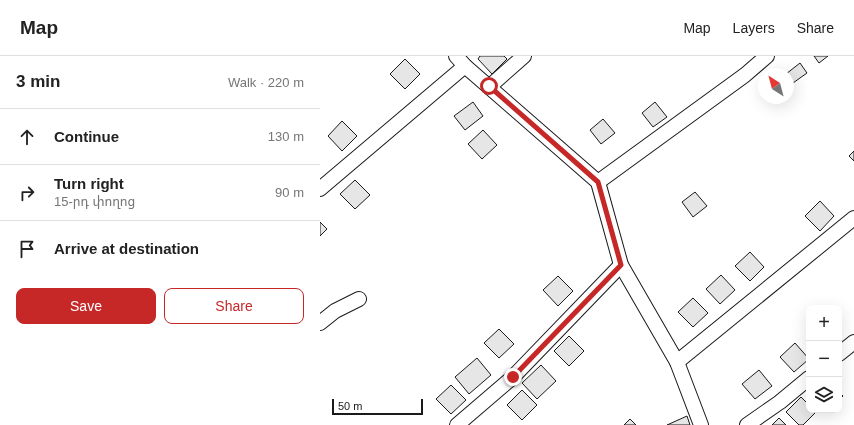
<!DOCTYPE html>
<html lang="en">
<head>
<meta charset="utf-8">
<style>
  :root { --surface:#fff; --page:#f2f2f2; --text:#222; --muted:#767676; --line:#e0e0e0; --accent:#c62828 }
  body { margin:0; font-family:Arial,"Noto Sans Armenian",sans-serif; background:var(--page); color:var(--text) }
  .controls { position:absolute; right:12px; bottom:12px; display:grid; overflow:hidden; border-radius:8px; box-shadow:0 4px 16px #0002 }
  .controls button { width:36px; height:36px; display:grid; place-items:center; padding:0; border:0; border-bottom:1px solid var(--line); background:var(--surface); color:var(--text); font:20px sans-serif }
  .compass { position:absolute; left:438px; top:12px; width:36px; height:36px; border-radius:50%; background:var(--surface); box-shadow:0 4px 16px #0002; rotate:324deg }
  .scale { position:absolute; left:12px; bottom:10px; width:91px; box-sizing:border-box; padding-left:4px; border:2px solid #1a1a1a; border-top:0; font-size:11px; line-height:14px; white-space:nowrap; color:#1a1a1a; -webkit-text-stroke:3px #fff; paint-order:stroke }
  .stop { position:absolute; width:12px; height:12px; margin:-9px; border:3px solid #c62828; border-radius:50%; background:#fff }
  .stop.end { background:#c62828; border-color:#fff; box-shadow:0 1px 4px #0008 }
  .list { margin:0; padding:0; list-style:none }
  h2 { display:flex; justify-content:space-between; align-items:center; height:52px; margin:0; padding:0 16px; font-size:17px }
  h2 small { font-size:13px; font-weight:400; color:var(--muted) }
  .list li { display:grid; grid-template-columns:26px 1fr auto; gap:12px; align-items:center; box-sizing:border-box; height:56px; padding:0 16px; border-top:1px solid var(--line) }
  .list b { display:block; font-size:15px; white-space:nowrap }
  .list p { margin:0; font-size:13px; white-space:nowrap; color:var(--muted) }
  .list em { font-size:13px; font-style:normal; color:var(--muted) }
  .actions { display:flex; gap:8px; padding:12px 16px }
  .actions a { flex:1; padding:9px 0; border:1px solid var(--accent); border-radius:8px; text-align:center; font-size:14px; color:var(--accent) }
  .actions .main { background:var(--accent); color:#fff }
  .icon { flex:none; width:22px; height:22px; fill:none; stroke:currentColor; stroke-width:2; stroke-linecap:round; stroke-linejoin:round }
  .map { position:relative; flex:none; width:534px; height:369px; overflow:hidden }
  header { display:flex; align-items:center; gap:24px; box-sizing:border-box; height:56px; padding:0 20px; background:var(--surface); border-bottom:1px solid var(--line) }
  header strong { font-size:19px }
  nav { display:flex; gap:22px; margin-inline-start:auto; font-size:14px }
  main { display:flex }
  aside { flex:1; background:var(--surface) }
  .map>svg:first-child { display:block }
  .building { fill:#e6e6e6; stroke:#1a1a1a }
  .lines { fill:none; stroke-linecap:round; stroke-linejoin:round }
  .minor-casing { stroke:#1a1a1a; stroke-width:16 }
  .minor { stroke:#fff; stroke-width:14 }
  .route { stroke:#c62828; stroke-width:5 }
</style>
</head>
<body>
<header>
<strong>Map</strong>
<nav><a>Map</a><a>Layers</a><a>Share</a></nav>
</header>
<main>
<aside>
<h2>3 min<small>Walk · 220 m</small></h2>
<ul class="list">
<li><svg class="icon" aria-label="ahead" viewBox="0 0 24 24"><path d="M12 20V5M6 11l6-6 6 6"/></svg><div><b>Continue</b></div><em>130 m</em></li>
<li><svg class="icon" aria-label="right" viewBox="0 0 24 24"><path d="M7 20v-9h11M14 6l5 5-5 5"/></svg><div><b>Turn right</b><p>15-րդ փողոց</p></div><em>90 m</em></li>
<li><svg class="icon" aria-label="arrive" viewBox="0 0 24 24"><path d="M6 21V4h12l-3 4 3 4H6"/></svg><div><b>Arrive at destination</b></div></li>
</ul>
<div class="actions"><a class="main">Save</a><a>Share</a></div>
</aside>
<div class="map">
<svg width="534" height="369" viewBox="0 0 534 369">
  <rect width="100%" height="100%" fill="#fff"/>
  <!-- building -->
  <g class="building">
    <path d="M160 0H184L187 3 172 18 158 3Z"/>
    <path d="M494 0H508L499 7Z"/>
    <path d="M85 3 100 18 85 33 70 18Z"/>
    <path d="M480 7 487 17 473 27 468 20V18H466Z"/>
    <path d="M153 46 163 60 145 74 134 60Z"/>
    <path d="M335 46 347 61 333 71 322 57Z"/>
    <path d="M283 63 295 77 281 88 270 74Z"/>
    <path d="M22 65 37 80 22 95 8 80Z"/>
    <path d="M163 74 177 89 162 103 148 88Z"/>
    <path d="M534 95V105L529 100Z"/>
    <path d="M35 124 50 139 35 153 20 138Z"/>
    <path d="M375 136 387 150 373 161 362 146Z"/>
    <path d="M500 145 514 160 500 175 485 160Z"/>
    <path d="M0 166 7 173 0 180Z"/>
    <path d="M430 196 444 211 430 225 415 210Z"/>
    <path d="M401 219 415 234 400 248 386 233Z"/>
    <path d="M238 220 253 235 238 250 223 234Z"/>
    <path d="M373 242 388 257 373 271 358 256Z"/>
    <path d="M179 273 194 288 179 302 164 287Z"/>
    <path d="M249 280 264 295 249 310 234 295Z"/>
    <path d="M475 287 489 303 474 316 460 301Z"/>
    <path d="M157 302 171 319 149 338 135 321Z"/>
    <path d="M221 309 236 325 217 343 202 327Z"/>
    <path d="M439 314 452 330 435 343 422 328Z"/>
    <path d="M131 329 146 344 131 358 116 343Z"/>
    <path d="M202 334 217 349 202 364 187 349Z"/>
    <path d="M519 336 523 340 519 344Z"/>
    <path d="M481 341 489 349V354H494L496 356 483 369H479L466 356Z"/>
    <path d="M367 360 370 369H347Z"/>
    <path d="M459 362 466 369H452Z"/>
    <path d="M310 363 316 369H304Z"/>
  </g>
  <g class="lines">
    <!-- minor casing -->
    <g class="minor-casing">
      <g id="minor">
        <path d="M136 0 145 10 278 126 301 209 357 306 381 369"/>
        <path d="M169 31 204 0"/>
        <path d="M278 126 425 19 447 0"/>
        <path d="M0 133 145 10"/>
        <path d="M0 267 15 255 39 243"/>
        <path d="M519 298 534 286"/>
        <path d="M357 306 534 162"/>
        <path d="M137 369 193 321 301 209"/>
        <path d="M427 369 460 346 489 322"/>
      </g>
    </g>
    <!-- minor -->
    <use href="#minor" class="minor"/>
  </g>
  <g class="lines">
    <!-- route -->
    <path class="route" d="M169 30 278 126 301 209 193 321"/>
  </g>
</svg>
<div class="controls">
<button>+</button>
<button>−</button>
<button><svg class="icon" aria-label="layers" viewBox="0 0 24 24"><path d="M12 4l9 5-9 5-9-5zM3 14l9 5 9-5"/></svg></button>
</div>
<svg class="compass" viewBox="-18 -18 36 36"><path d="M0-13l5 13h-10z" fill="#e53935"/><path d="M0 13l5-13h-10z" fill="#767676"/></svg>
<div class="scale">50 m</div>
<div class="stop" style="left:169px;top:30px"></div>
<div class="stop end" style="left:193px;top:321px"></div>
</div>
</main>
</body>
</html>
